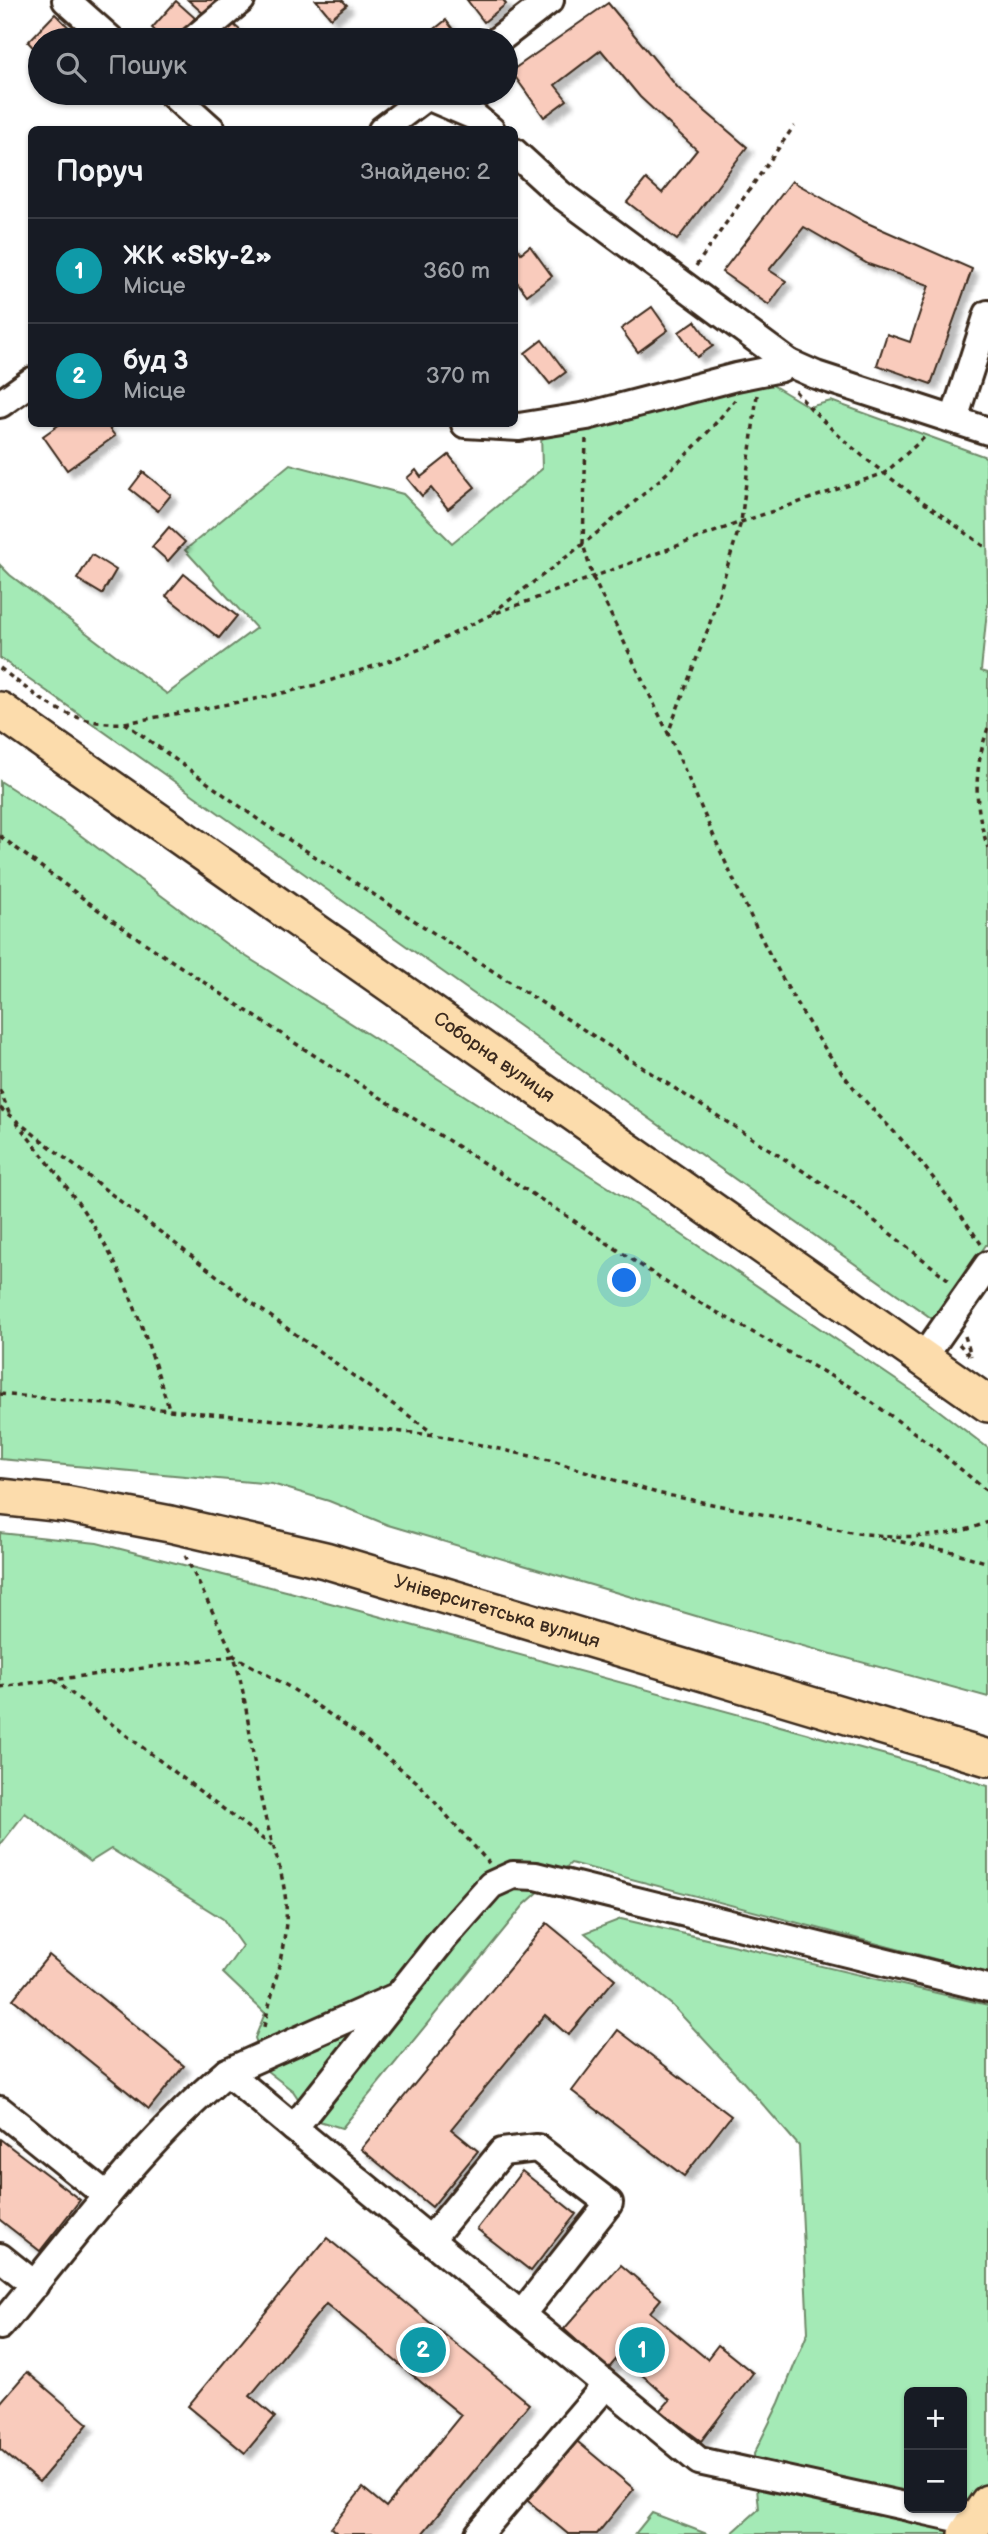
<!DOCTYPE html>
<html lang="uk">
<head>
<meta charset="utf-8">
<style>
  :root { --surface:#171b24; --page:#20242c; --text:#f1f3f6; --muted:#9ea1a6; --line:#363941; --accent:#8c9099 }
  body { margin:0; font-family:"Balsamiq Sans",sans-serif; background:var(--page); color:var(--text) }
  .controls { position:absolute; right:21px; bottom:21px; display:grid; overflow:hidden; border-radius:10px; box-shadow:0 2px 5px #0004 }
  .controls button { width:63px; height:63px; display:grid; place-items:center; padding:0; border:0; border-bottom:2px solid var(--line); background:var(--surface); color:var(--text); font:35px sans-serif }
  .you { position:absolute; left:625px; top:1281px; width:24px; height:24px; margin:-18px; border:5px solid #fff; border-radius:50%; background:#1a73e8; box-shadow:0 0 0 10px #1a73e833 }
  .badge { display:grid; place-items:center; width:46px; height:46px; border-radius:50%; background:var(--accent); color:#fff; font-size:23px; font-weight:700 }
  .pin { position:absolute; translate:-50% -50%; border:4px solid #fff; box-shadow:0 2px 7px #0006 }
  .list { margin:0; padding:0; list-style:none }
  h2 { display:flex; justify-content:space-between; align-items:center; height:91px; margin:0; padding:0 28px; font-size:30px }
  h2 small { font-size:23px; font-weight:400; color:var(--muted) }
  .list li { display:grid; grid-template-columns:46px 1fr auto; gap:21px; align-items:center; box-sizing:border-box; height:105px; padding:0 28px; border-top:2px solid var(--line) }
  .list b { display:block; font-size:26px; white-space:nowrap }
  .list p { margin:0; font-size:23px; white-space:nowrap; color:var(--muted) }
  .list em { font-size:23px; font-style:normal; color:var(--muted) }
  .icon { flex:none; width:38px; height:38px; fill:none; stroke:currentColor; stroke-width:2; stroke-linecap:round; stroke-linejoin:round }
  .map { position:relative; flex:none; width:988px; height:2534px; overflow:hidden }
  .search { position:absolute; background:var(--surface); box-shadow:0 2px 5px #0004; left:28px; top:28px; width:490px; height:77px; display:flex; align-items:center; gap:18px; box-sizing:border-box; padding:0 24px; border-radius:38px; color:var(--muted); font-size:26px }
  .panel { position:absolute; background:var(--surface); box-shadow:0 2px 5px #0004; left:28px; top:126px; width:490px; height:301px; border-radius:10px }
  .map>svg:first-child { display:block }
  .green { fill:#a4eab6; stroke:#708a6a; stroke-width:2; fill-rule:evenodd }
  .building { fill:#f9cbbc; stroke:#3b2a1e; stroke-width:2; filter:url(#shadow) }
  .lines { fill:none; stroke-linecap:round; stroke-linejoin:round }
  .minor-casing { stroke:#3b2a1e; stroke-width:32 }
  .major-casing { stroke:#3b2a1e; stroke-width:40 }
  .path { stroke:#3b2a1e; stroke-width:3.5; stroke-dasharray:5 5; stroke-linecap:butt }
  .minor { stroke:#fff; stroke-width:26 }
  .major { stroke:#fcdcac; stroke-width:35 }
  .labels { text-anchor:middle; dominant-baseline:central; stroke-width:5; stroke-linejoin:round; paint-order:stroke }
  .street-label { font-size:19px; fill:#3b2a1e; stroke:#fff }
</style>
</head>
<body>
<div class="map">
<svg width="988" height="2534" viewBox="0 0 988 2534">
  <defs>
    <filter id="shadow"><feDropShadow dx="6" dy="6" stdDeviation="2" flood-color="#0004"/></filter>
  </defs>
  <rect width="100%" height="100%" fill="#fff"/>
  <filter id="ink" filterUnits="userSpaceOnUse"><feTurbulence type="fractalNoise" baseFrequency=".0143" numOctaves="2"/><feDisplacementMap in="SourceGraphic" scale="14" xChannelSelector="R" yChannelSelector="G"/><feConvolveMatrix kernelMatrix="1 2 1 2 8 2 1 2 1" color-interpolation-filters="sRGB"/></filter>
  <g filter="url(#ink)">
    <!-- green -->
    <g class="green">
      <path d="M769 383 809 407 831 401 986 457 988 600 981 671 988 673V1245H986L934 1320 0 658V565L10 575 167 694 256 628 185 550 290 464 403 494 452 543 542 469 541 433Z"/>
      <path d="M0 781 56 817 225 943 663 1222 924 1399 988 1448V1697L723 1624 388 1525 329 1501 272 1484 0 1459Z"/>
      <path d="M0 1533 97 1543 290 1592 897 1758 988 1786V1973L571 1863 524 1905 342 2128 312 2119 293 2091 267 2071 255 2038 265 2013 223 1973 242 1946 223 1919 111 1849 90 1862 25 1813 0 1845Z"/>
      <path d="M621 1919 988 2005V2486L955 2534H731L759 2509 754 2454 779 2403 808 2332 799 2146 745 2084 673 2006 585 1933ZM909 2392H962V2508H909Z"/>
      <path d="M652 2513 707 2534H635Z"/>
    </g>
    <!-- building -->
    <g class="building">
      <path d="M188 0H217L204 14Z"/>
      <path d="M316 0H342L347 5 331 18Z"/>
      <path d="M467 0H503L506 4 484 22Z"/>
      <path d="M176 1 195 18 176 40H165L152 28Z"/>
      <path d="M608 3 678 88 747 147 677 240 627 202 646 179 662 193 697 150 640 97 601 50 555 85 567 100 544 117 511 71Z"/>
      <path d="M55 14 82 40H40V55L28 42Z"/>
      <path d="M446 20 461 40H421Z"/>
      <path d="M233 24 251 40H218Z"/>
      <path d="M792 181 865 222 972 269 931 384 877 365 887 334 910 342 929 285 868 264 804 227 769 270 786 281 769 305 722 272Z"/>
      <path d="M514 243 521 253 530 246 552 276 527 295 514 278Z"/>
      <path d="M652 307 668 330 638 352 621 329Z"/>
      <path d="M695 321 713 346 697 357 679 332Z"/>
      <path d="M542 340 566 372 550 384 525 353Z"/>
      <path d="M60 424H106L115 436 67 470 43 436Z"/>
      <path d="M449 455 475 487 448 509 431 488 422 496 407 478 416 470 421 477Z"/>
      <path d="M143 472 171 495 158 511 130 489Z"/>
      <path d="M169 527 185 542 168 561 152 547Z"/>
      <path d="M92 555 116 570 102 594 77 579Z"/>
      <path d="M184 574 237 616 219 638 166 596Z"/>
      <path d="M547 1923 615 1979 568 2035 545 2015 451 2129 478 2151 432 2207 361 2149Z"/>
      <path d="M49 1955 184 2066 149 2109 13 1999Z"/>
      <path d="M618 2030 731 2116 684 2176 572 2091Z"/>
      <path d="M0 2139 80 2200 40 2251 0 2220Z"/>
      <path d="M522 2171 576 2214 531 2271 477 2229Z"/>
      <path d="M327 2238 529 2404 422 2534H338L331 2528 363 2488 386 2507 461 2415 326 2304 250 2396 275 2417 245 2453 188 2406Z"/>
      <path d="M621 2265 661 2299 650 2312 707 2359 718 2345 753 2373 701 2441 660 2411 670 2400 620 2355 608 2369 564 2329Z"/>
      <path d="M27 2372 88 2424 39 2482 0 2449V2403Z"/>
      <path d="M572 2437 634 2489 597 2534H568L522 2496Z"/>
    </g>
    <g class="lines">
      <!-- minor casing -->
      <g class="minor-casing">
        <g id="minor">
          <path d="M66 0 111 40"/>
          <path d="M193 40 241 0"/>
          <path d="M498 40 550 0"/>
          <path d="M171 93 212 130"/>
          <path d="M427 96 474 116 491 130"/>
          <path d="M382 130 431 93"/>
          <path d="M514 152 560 194 789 363 816 375 988 431"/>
          <path d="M0 404 32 381"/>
          <path d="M954 419 988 314"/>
          <path d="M465 424 519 427 587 416 736 377 781 368 789 363"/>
          <path d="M923 1358 988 1265"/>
          <path d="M227 2072 398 1996"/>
          <path d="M0 2110 107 2196"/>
          <path d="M294 2128 699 2461 909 2507"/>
          <path d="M430 2240 502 2152 537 2148 609 2203 521 2315"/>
          <path d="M0 2257 35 2285"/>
          <path d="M0 2326C73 2239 140 2145 227 2072L294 2128 444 1938 491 1885 513 1875 536 1876 988 1988"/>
          <path d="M912 2508 975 2522"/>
          <path d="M479 2534 606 2385"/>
        </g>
      </g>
      <!-- major casing -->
      <g class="major-casing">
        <g id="major">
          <path id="s1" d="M0 710 988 1404"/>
          <path id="s2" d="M0 1497 65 1504 170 1524 325 1560 988 1758"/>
          <path d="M967 2534 988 2503"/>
        </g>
      </g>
      <!-- path -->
      <g class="path">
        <path d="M696 266 794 126"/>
        <path d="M795 391C849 454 922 500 988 549"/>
        <path d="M757 395 741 522 708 629 668 733C720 847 766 968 840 1070 858 1095 879 1116 900 1138 930 1172 956 1207 981 1244"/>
        <path d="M586 439 583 544 593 578 668 733"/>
        <path d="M492 613C558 564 625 514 685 456 703 439 719 419 735 400"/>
        <path d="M0 668C41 700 70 726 125 723L263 823 848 1200 949 1280"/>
        <path d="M125 723 266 697 320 684 383 663 431 645 488 616 741 522 885 473 927 435"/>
        <path d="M988 728C973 772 974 805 988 848"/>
        <path d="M0 836 124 929 298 1045 567 1216 679 1291 852 1388 933 1446 988 1492"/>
        <path d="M0 1090 9 1113"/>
        <path d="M0 1108 252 1303 433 1433"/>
        <path d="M16 1122C55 1171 96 1221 122 1278 142 1321 155 1366 170 1411"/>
        <path d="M965 1336 971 1356"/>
        <path d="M959 1344 970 1356"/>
        <path d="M0 1394 435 1435 549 1460 657 1493 856 1533C900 1538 947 1540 988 1522"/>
        <path d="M881 1538 954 1552 988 1563"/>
        <path d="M185 1555 234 1656 291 1688 357 1733 417 1782 489 1863"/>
        <path d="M54 1680 272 1846"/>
        <path d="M0 1687 234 1656C249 1705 251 1758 263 1808 271 1845 289 1883 286 1922 283 1959 271 1995 263 2031"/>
      </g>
      <!-- minor -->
      <use href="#minor" class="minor"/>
      <!-- major -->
      <use href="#major" class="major"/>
    </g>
  </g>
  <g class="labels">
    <!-- street labels -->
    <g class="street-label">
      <text stroke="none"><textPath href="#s1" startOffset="604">Соборна вулиця</textPath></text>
      <text stroke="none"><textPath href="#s2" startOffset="511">Університетська вулиця</textPath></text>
    </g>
  </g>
</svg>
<div class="controls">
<button>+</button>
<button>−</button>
</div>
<div class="you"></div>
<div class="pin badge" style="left:642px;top:2350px;background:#0f9aa8">1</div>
<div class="pin badge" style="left:423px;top:2350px;background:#0f9aa8">2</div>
<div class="search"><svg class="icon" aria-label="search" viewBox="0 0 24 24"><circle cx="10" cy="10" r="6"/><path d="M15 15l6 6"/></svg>Пошук</div>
<section class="panel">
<h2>Поруч<small>Знайдено: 2</small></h2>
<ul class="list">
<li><span class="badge" style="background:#0f9aa8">1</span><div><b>ЖК «Sky-2»</b><p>Місце</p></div><em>360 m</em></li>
<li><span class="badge" style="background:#0f9aa8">2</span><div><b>буд 3</b><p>Місце</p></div><em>370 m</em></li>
</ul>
</section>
</div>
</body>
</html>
